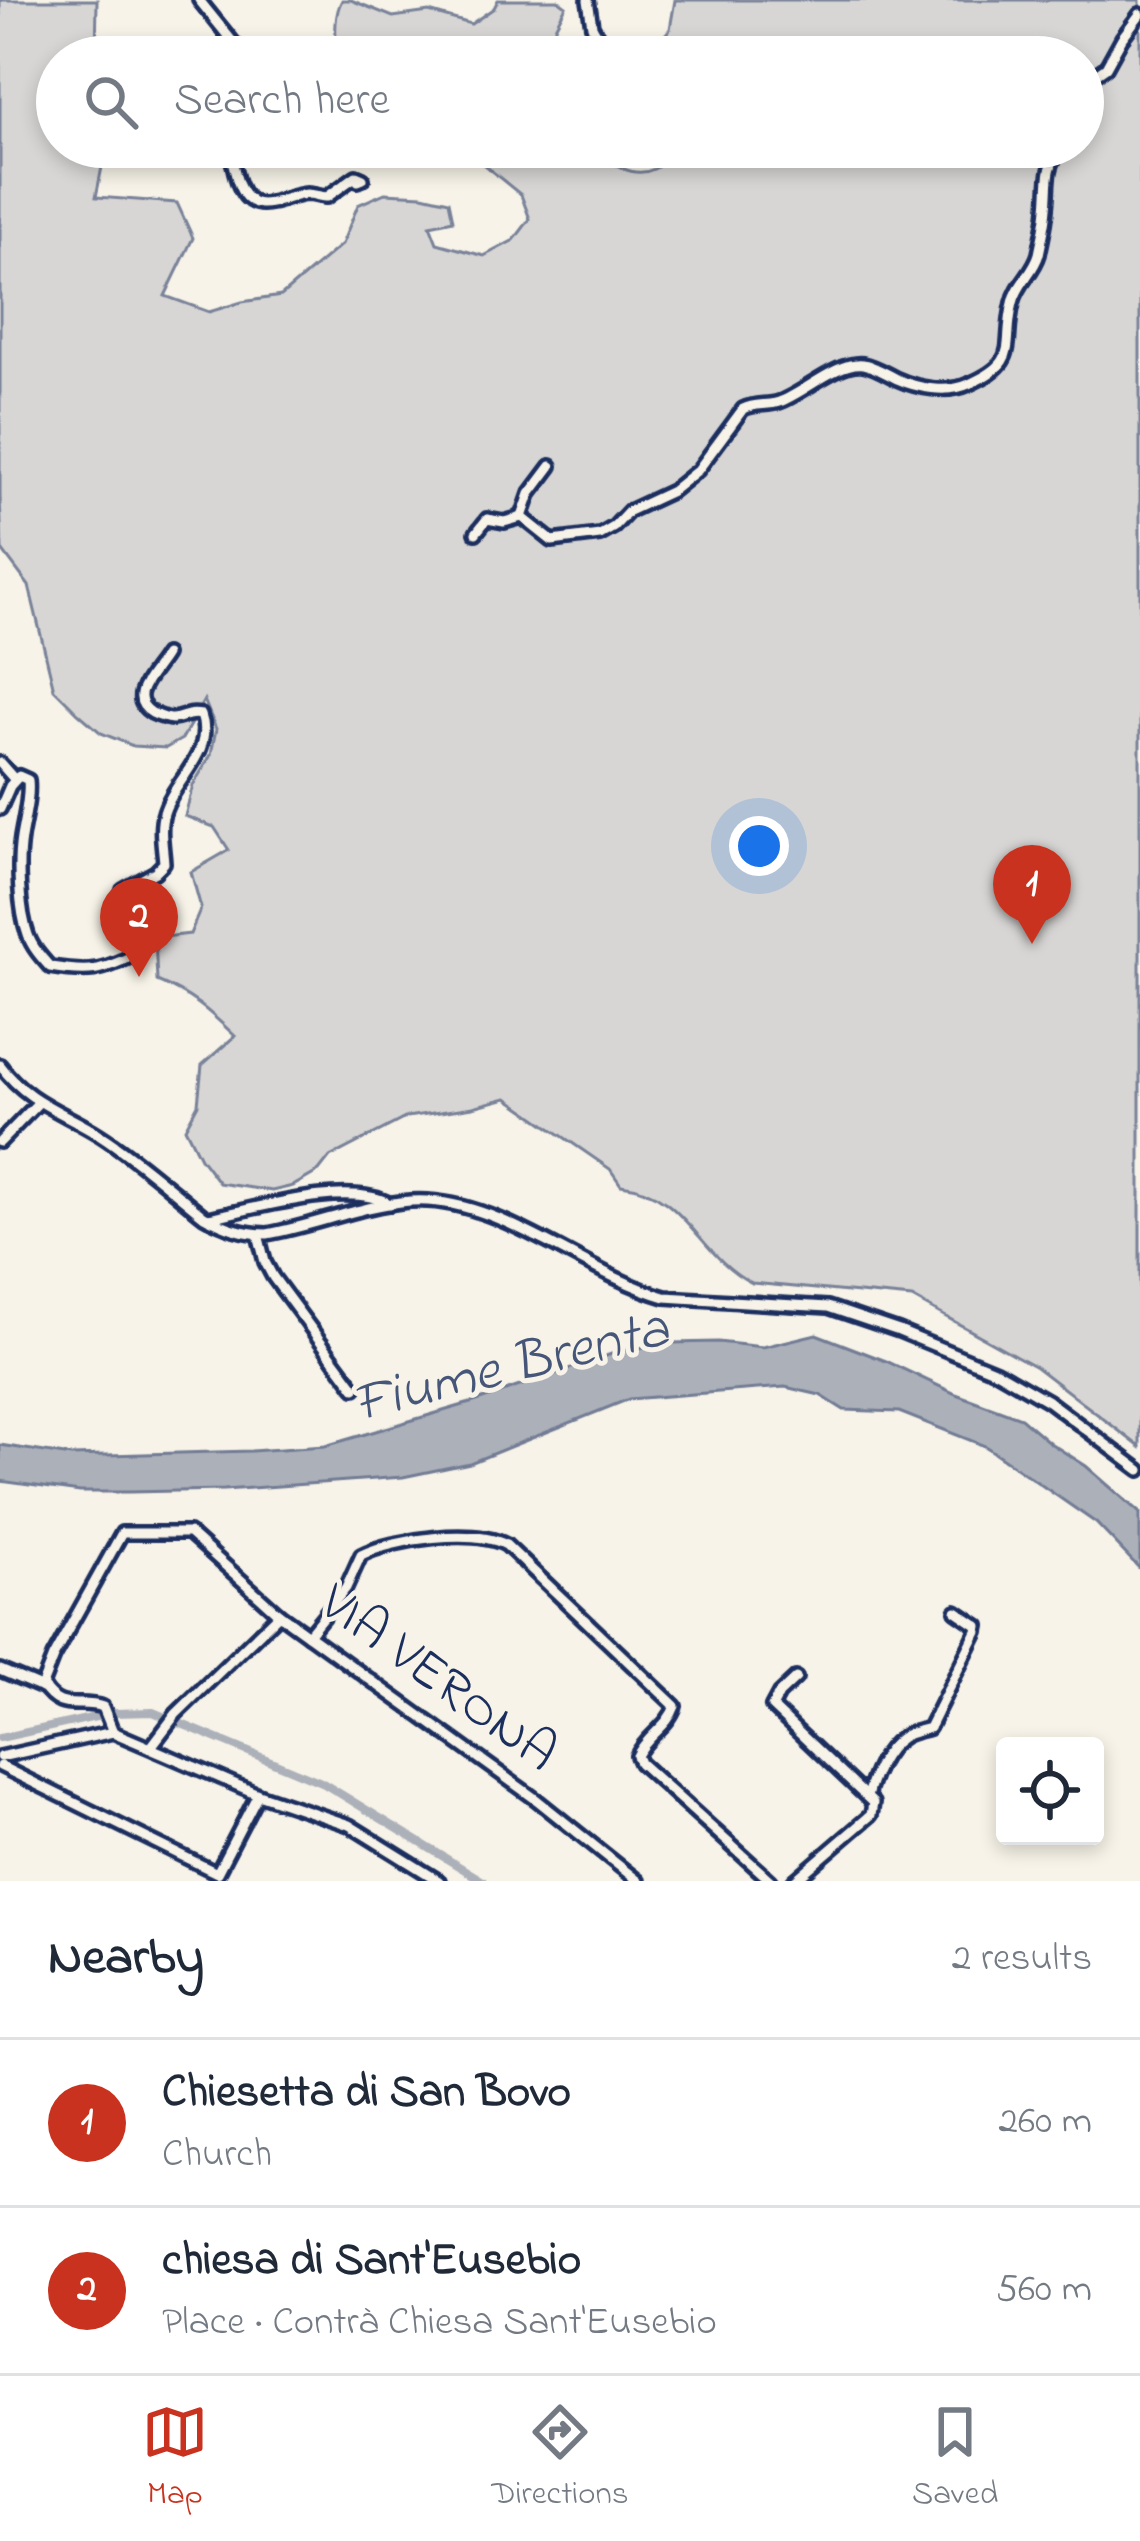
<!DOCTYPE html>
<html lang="en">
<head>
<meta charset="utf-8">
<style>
  :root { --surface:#fff; --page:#f2f2f3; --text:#1f2937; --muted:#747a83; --line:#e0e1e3; --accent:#c8321e }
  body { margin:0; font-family:"Indie Flower",sans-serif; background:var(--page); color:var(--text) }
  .controls { position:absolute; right:36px; bottom:36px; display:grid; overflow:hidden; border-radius:12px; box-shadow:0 6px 18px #0003 }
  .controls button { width:108px; height:108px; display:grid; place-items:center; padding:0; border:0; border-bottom:3px solid var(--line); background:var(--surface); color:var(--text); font:60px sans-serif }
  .you { position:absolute; left:759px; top:846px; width:42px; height:42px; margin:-30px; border:9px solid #fff; border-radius:50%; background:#1a73e8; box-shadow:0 0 0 18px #1a73e833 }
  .badge { display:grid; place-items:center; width:78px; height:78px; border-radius:50%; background:var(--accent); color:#fff; font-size:39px; font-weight:700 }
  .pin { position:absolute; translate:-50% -99px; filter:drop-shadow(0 3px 6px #0008) }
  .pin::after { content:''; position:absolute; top:63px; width:42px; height:36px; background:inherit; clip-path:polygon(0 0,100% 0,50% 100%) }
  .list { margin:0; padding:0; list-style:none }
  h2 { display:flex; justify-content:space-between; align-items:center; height:156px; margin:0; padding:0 48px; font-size:51px }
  h2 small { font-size:39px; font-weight:400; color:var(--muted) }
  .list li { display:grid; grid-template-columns:78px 1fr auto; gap:36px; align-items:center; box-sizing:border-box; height:168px; padding:0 48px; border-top:3px solid var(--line) }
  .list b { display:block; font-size:45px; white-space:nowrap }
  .list p { margin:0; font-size:39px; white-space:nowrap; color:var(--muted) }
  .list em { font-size:39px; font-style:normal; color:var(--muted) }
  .icon { flex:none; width:66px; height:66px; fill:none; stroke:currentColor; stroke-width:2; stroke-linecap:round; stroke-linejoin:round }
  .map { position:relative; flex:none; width:1140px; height:1881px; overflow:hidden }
  .search { position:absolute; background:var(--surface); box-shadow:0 6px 18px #0003; left:36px; right:36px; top:36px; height:132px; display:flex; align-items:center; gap:30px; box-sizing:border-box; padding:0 42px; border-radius:66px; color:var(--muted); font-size:45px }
  .sheet { height:492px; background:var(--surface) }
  nav { display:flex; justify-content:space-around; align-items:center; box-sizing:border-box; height:168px; border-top:3px solid var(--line); background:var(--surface); font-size:33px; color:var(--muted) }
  nav a { display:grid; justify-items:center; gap:6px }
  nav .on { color:var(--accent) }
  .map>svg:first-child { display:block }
  .green { fill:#d7d6d4; stroke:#798299; stroke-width:3 }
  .water { fill:#acb0b9; stroke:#727c95; stroke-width:3 }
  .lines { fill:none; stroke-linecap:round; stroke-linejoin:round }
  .canal { stroke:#acb0b9; stroke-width:8 }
  .minor-casing { stroke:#1b2f5e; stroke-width:18 }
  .minor { stroke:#f7f3e8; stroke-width:9 }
  .labels { text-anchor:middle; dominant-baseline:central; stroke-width:10; stroke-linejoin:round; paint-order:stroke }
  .street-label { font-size:54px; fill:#1b2f5e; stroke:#f7f3e8 }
  .water-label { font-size:57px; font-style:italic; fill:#465679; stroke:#f7f3e8 }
</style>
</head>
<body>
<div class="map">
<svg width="1140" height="1881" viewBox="0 0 1140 1881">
  <rect width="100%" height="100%" fill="#f7f3e8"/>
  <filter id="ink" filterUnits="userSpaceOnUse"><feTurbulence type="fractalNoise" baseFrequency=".00833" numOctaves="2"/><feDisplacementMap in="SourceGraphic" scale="24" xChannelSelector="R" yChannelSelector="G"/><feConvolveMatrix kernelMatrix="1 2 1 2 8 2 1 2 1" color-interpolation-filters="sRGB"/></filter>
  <g filter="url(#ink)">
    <!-- green -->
    <g class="green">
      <path d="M0 0H97L96 57H57V147H106L96 197 177 203 193 238 165 296 209 312 242 302 281 296 342 244 358 205 385 193 423 195 449 201 453 220 430 225 437 243 484 256 514 240 530 219 521 195 462 147H600C609 164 633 179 654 169 662 165 671 153 678 147H1083V57H655L652 50 670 29 675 0H1140V1447L1036 1367 912 1298 752 1283C698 1256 686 1192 621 1185L610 1169 507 1098 473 1107 407 1117 330 1157 319 1171 293 1186 272 1191 219 1183 200 1158 185 1128 198 1104 202 1065 235 1036C208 1010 191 995 157 981L155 938 190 934 201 908 191 872 229 850 214 827 185 816 193 785 211 755 216 729 204 700 182 739 166 748 133 746 101 733 78 713 54 689 29 586 2 550 0 496Z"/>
      <path d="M342 0H351L393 17 429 12 471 24 494 8 498 0H558L566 6 555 27 552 57H337C336 39 333 16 342 0Z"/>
    </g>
    <!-- water -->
    <path class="water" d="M816 1334 886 1361 956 1394 1021 1418 1050 1443 1086 1466 1140 1513V1569L1096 1523 985 1446 899 1412 844 1410 820 1395 785 1387 629 1399 470 1463 403 1477 224 1490 130 1492H80L0 1481V1445L71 1456 251 1451 325 1446 477 1401 620 1351 670 1343 718 1342 763 1347Z"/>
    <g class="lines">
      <!-- canal -->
      <path class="canal" d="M0 1738 114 1713 153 1712 321 1782 483 1881"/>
      <!-- minor casing -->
      <g class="minor-casing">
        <g id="minor">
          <path d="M199 0 245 57"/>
          <path d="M588 0 592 26 607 52"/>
          <path d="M1083 76 1096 74 1106 67 1122 38 1140 14"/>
          <path d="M228 147C233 159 234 173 239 185 253 221 284 195 307 194 314 194 320 197 327 197L356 176 363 179 358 181"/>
          <path d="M258 147 262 149 271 147"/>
          <path d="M522 517 552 541 600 535 614 527 629 511 672 491 698 470 743 409C755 403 767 406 779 402 803 394 837 361 863 364 874 366 887 374 897 379 917 388 947 394 969 384 1022 361 1002 347 1013 303 1017 284 1034 272 1039 254 1042 239 1046 223 1047 208 1050 182 1045 170 1061 147"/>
          <path d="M522 517 530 494 551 466"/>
          <path d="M476 533 487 519 504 522 522 517"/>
          <path d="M0 763 15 780"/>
          <path d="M0 809 10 786 19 776 28 780C30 798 24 819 21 838 17 864 19 910 28 935 32 947 41 957 50 967 89 973 100 972 136 954 126 932 117 914 123 890L155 872 164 863C163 847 159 828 164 813 174 779 215 753 201 715 188 712 184 718 172 719 167 719 156 715 152 713 125 697 154 674 165 655"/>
          <path d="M0 1065C28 1103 62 1111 100 1135 136 1158 170 1189 204 1216 225 1227 243 1234 267 1234 314 1226 362 1205 410 1201 498 1195 581 1273 665 1297L828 1307 899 1331 996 1371 1048 1401 1140 1470"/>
          <path d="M0 1142 38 1103"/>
          <path d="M208 1218C254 1209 350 1180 390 1204"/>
          <path d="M258 1234 265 1262 273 1277 355 1388"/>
          <path d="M308 1635 346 1588 361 1555C393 1539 474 1528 506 1545L675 1706C668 1727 646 1736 637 1756L640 1763 771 1881"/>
          <path d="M0 1670 45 1689"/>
          <path d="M113 1732 103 1707C77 1698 61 1715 42 1685L53 1657 122 1533H189L279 1614"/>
          <path d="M151 1747 176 1714 279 1614 537 1800 638 1881"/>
          <path d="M0 1757 113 1732 258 1794 349 1825 439 1881"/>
          <path d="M0 1766 217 1873 258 1794"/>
          <path d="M867 1797C872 1777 883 1750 901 1738 909 1732 920 1731 929 1728L977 1631 978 1626 956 1611"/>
          <path d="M794 1881 871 1815 873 1803 772 1707 779 1694 796 1678"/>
        </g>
      </g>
      <!-- minor -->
      <use href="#minor" class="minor"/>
    </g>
  </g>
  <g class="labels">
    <!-- street labels -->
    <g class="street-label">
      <text transform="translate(437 1680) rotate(36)">VIA VERONA</text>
    </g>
    <!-- water labels -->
    <g class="water-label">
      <text transform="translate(511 1369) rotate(-14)">Fiume Brenta</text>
    </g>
  </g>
</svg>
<div class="controls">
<button><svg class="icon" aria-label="locate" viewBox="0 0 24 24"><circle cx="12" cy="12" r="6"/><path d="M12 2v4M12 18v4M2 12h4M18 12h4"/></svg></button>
</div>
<div class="you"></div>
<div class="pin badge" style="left:1032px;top:944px">1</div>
<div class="pin badge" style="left:139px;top:977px">2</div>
<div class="search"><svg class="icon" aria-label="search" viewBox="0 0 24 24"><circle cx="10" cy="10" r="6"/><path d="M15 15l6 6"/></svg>Search here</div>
</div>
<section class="sheet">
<h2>Nearby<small>2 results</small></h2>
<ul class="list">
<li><span class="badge">1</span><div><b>Chiesetta di San Bovo</b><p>Church</p></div><em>260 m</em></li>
<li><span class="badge">2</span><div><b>chiesa di Sant'Eusebio</b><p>Place · Contrà Chiesa Sant'Eusebio</p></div><em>560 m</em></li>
</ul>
</section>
<nav>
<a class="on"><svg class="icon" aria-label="map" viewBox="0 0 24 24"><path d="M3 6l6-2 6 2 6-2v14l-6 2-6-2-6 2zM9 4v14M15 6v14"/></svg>Map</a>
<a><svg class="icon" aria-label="directions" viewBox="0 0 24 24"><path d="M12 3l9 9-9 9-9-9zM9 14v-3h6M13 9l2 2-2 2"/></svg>Directions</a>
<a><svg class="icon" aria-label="saved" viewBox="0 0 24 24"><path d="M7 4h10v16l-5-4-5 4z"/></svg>Saved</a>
</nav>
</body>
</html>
